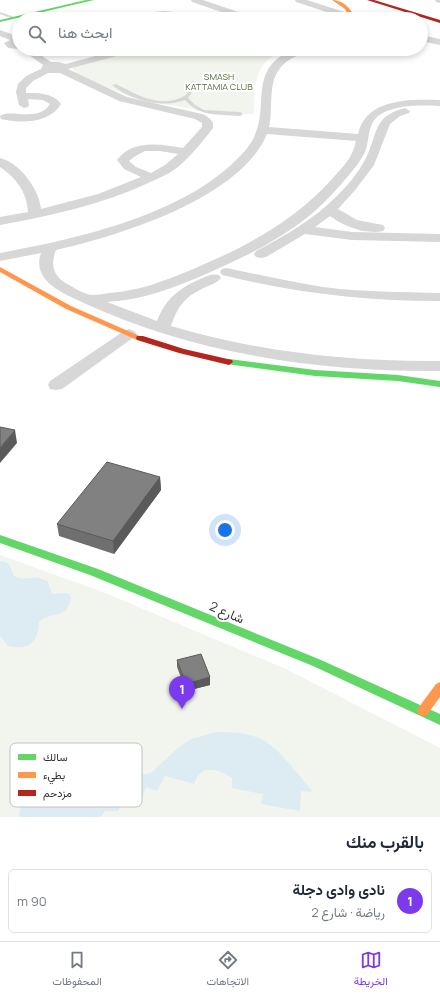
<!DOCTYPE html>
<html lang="ar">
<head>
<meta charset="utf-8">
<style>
  :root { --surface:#fff; --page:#f6f6f7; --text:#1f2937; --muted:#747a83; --line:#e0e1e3; --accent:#7c3aed }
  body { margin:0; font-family:Manrope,Vazirmatn,sans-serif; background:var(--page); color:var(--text); direction:rtl }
  .you { position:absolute; left:225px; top:530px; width:14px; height:14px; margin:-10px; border:3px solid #fff; border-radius:50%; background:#1a73e8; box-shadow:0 0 0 6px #1a73e833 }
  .badge { display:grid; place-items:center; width:26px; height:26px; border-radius:50%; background:var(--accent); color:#fff; font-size:13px; font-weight:700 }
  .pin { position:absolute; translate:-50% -33px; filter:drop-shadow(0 1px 2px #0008) }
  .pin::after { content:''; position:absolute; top:21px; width:14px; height:12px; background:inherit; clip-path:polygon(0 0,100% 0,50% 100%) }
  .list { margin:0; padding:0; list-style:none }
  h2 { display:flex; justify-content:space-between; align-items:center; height:52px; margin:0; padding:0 16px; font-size:17px }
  h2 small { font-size:13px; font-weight:400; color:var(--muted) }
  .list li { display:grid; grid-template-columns:26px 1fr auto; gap:12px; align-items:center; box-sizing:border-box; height:64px; margin:0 8px 8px; padding:0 8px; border:1px solid var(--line); border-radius:6px }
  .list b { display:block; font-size:15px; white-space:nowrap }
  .list p { margin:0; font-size:13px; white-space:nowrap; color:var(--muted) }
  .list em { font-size:13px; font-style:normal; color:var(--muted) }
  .icon { flex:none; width:22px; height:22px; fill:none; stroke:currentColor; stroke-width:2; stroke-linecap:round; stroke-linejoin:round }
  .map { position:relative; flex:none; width:440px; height:817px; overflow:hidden; direction:ltr }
  .search { position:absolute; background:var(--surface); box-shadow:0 2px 6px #0003; left:12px; right:12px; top:12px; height:44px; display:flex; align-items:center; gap:10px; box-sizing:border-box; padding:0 14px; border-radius:22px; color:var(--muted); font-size:15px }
  .sheet { height:124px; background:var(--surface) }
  nav { display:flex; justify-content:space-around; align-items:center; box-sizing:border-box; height:56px; border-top:1px solid var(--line); background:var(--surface); font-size:11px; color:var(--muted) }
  nav a { display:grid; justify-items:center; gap:2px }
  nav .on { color:var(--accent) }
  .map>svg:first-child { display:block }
  .green { fill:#f1f5ed }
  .water { fill:#ddebf3 }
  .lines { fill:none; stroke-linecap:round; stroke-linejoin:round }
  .lane { fill:#d7d7d7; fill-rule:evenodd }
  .street { fill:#d7d7d7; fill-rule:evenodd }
  .fast { fill:#63d668; fill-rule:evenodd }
  .slow { fill:#ff974d; fill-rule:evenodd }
  .jam { fill:#b3261e; fill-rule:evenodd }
  .wall { fill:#6f6f6f }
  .shaded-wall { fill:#5a5a5a }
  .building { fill:#818181; stroke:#5a5a5a }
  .labels { text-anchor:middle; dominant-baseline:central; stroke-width:4; stroke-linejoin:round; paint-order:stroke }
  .far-park-label { font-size:9px; fill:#56703f; stroke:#fff }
  .near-street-label { font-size:13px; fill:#333; stroke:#fff }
  .key { fill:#fff; stroke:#c2c2c2; stroke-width:1 }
  .key-label { font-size:11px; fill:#333 }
</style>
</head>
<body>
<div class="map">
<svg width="440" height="817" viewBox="0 0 440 817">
  <rect width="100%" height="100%" fill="#fff"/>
  <!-- green -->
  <g class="green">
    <path d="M146 49H286C254 61 254 84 254 114L206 113 189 108 156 103 131 97 76 74 72 67 133 50Z"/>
    <path d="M0 555 103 592 286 669 440 748V817H0Z"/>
  </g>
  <!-- water -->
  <g class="water">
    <path d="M0 561C11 562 10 567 14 576 27 583 35 572 48 582L52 594 67 593 71 597C68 621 51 610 39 622 38 644 28 650 8 646L0 636Z"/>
    <path d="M217 732C232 732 250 733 263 740 279 748 301 778 313 792L301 791 300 811 261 804 263 794 232 788V778C218 768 200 764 194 784L165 776 157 791 146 787 140 801 126 796 118 811H105L101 817H19L20 809 28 792 48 780 69 772 92 778 118 780 151 773 179 747 191 739Z"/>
  </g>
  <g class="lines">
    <!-- lane -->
    <g class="lane">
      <path d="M0 12 14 17 15 18 13 19 0 14Z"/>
      <path d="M192 81 196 82 191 94 188 98 195 105 204 110 240 112 243 114 240 116C218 114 200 117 185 100 161 109 131 100 112 85L116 84C134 93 153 105 174 100 178 99 183 97 186 95 189 92 190 85 192 81Z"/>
    </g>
    <!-- street -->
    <g class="street">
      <path d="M191 0H203L253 17 254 19H242L192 2Z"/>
      <path d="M295 0H307L360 17 361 19H348L296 2Z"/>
      <path d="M435 0H440V3L436 2Z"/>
      <path d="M164 11 173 12 188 19H176L169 17 141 19H112L116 16Z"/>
      <path d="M0 30 19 37V49L8 48 4 43 10 40 0 36Z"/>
      <path d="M421 35 440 39V45L421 41Z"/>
      <path d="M21 49H32L51 62H58L66 64 121 49H137L135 51 68 69 127 97 202 114C207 116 210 118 213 123V128C203 141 191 156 178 167 169 174 157 179 146 184 100 205 50 216 0 225V217L28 212C27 192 16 178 0 167V158C20 163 39 189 41 209L98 194 141 177 124 169 117 160C132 139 161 144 183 148L202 127V123L195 119 119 101 60 73H48L33 81 26 88V93C39 93 53 93 61 104 50 123 21 124 1 119L0 116C10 108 39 123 50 104L43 100 28 99 29 105 28 107 24 108 19 105 16 92 18 84 26 76 41 69 43 65ZM145 151H160L178 154 165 165 151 173 136 167 129 161 134 157Z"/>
      <path d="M294 49H308C302 55 291 57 284 64 266 80 274 106 269 127L358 134C366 98 410 99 440 100V106C421 105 394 104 378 116 367 125 370 140 365 152 361 160 355 168 349 175 337 189 324 204 309 216 278 241 242 258 206 274 173 288 143 300 107 302L157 321C165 300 178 289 198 280 205 277 211 273 219 275L221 278C218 282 213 284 208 286 186 296 179 303 171 326 258 352 350 362 440 361V371C320 372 195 354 86 304 65 294 31 282 41 253L0 261V253C75 239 175 217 232 164 238 158 245 152 250 144 274 109 243 71 294 49ZM267 134 356 141C353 157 343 167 332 179 292 223 245 247 191 270 164 281 139 291 109 293 104 294 97 295 91 295 83 294 71 286 64 282 52 274 51 262 56 250 119 236 241 198 267 134Z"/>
      <path d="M405 108 410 111 409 113 400 116 390 124 374 165 356 189 338 209 357 220 383 225 385 228 383 231C366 235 343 226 330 216L315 227 352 232 440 234V242L352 240 305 234 266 257 261 258 256 257 254 254 256 251C285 236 314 219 337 196 347 186 358 173 365 160 378 135 372 116 405 108Z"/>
      <path d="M227 268C259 275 291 282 323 287 362 292 401 292 440 293V301C364 301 296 293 222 275L220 272 222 269Z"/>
      <path d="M129 329 134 331 137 334 134 337 62 389 56 390 50 389 48 385 50 381 124 331Z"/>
    </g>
    <!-- fast -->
    <g class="fast">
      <path d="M86 0H94L0 22V20Z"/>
      <path d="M229 359 315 370 398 375 440 381V387L398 381 315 376 226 364 225 362Z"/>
      <path d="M0 535 98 569 321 660 440 714V725L313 666 90 575 0 543Z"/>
    </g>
    <!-- slow -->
    <g class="slow">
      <path d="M332 0C342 0 352 8 354 18H350L345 9Z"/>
      <path d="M0 267 71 306 144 338 140 340H137L66 309 0 272Z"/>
      <path d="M440 682V697L427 715 423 716 419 715 417 711 419 707 436 684Z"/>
    </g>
    <!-- jam -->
    <g class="jam">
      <path d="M367 0H374L440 20V23Z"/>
      <path d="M137 336H143L184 349 232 360 233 362 229 365 179 353 137 340 136 338Z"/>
    </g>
  </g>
  <!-- wall -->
  <g class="wall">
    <path d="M160 477 161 490 114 554 59 536 57 524Z"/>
    <path d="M177 660 210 677V685L186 691 177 667Z"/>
  </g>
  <!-- shaded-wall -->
  <g class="shaded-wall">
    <path d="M15 430 17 443 0 463V448Z"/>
    <path d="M160 477 161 490 114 554 113 541Z"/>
    <path d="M210 677V685L186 691V684Z"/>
  </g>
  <!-- building -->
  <g class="building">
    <path d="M0 427 15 430 0 448Z"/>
    <path d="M107 462 160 477 113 541 57 524Z"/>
    <path d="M201 654 210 677 186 684 177 660Z"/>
  </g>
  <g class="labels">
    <!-- far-park labels -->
    <g class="far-park-label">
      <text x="219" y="76">SMASH<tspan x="219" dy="10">KATTAMIA CLUB</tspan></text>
    </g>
    <!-- near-street labels -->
    <g class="near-street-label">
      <text transform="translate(227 612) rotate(23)">شارع 2</text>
    </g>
  </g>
  <!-- legend -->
  <rect x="10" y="743" width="132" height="64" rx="6" class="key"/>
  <rect x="18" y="754" width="18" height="6" fill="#63d668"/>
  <rect x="18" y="772" width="18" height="6" fill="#ff974d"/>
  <rect x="18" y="790" width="18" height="6" fill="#b3261e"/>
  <g class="key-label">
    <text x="43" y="761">سالك</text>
    <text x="43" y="779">بطيء</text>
    <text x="43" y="797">مزدحم</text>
  </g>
</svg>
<div class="you"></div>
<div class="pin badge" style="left:182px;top:709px">1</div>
<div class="search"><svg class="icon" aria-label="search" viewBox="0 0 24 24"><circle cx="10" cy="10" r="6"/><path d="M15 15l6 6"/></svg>ابحث هنا</div>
</div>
<section class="sheet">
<h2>بالقرب منك<small></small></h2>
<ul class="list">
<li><span class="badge">1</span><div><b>نادى وادى دجلة</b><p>رياضة · شارع 2</p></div><em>90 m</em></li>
</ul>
</section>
<nav>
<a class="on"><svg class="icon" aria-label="map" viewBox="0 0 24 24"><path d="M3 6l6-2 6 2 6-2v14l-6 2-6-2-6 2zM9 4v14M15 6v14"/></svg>الخريطة</a>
<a><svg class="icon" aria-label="directions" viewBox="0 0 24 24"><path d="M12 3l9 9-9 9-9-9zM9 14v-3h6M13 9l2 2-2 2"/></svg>الاتجاهات</a>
<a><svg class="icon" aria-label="saved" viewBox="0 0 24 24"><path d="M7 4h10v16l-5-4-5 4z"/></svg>المحفوظات</a>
</nav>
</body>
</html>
